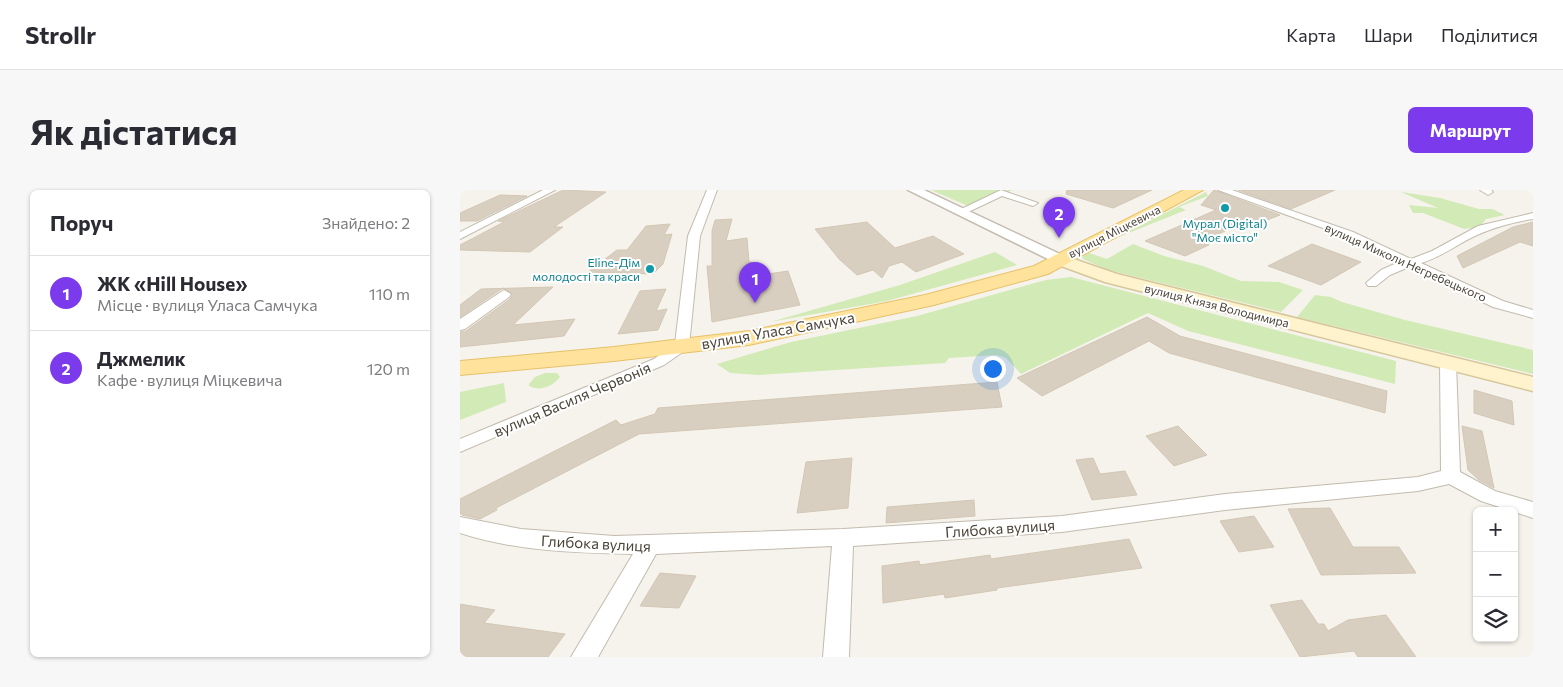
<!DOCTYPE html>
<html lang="uk">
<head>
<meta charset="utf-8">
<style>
  :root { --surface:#fff; --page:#f7f7f7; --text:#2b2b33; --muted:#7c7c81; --line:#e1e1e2; --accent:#7c3aed }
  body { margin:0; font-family:Commissioner,sans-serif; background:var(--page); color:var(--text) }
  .controls { position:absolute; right:15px; bottom:15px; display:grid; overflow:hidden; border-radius:8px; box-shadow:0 1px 4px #0004 }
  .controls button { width:45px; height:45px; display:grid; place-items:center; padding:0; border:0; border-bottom:1px solid var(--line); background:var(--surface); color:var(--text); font:25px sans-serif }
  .you { position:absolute; left:532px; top:178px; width:18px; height:18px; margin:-12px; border:4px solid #fff; border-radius:50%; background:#1a73e8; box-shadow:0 0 0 8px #1a73e833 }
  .badge { display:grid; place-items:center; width:32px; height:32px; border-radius:50%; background:var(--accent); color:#fff; font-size:16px; font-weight:700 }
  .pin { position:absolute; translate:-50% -41px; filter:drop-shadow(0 1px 2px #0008) }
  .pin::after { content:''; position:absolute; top:26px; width:18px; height:15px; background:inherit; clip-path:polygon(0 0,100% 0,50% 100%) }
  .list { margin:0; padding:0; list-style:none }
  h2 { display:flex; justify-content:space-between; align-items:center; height:65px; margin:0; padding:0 20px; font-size:21px }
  h2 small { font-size:16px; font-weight:400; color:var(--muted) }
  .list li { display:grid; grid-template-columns:32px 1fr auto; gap:15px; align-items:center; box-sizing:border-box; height:75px; padding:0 20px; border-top:1px solid var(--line) }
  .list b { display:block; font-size:19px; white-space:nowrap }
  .list p { margin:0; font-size:16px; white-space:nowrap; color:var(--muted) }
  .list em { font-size:16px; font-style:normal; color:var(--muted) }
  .icon { flex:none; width:28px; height:28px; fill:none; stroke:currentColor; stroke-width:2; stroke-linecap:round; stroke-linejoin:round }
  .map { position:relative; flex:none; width:1073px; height:467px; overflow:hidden; border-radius:8px }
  header { display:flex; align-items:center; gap:30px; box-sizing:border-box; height:70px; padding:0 25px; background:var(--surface); border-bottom:1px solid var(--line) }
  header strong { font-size:24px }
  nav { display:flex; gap:28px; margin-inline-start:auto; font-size:18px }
  .intro { display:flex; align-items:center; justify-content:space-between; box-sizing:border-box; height:120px; padding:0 30px }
  h1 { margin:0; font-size:35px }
  .button { padding:12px 22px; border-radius:8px; background:var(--accent); color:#fff; font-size:18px; font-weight:700 }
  main { display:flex; gap:30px; padding:0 30px }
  aside { flex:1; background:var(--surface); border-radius:8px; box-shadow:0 1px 4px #0004 }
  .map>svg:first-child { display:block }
  .green { fill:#d2eab5 }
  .building { fill:#d8cfc1; stroke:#d3c7b4 }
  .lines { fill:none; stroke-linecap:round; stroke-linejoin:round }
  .minor-casing { stroke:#c2bbae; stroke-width:2 }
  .tertiary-casing { stroke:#c2bbae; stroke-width:3 }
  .secondary-casing { stroke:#d6c79b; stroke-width:3 }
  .primary-casing { stroke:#e6c16a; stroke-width:2 }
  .minor { fill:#fff; fill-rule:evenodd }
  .tertiary { fill:#fff; fill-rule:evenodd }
  .secondary { fill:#fff3cd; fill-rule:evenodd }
  .primary { fill:#ffe39c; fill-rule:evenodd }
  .culture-dot { fill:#0f9aa8; stroke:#fff; stroke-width:2 }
  .labels { text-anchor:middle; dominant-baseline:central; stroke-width:4; stroke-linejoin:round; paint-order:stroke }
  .far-culture-label { font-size:12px; fill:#0d838f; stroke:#fff }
  .far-street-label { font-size:12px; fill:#4b4439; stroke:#fff }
  .street-label { font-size:15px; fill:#4b4439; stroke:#fff }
</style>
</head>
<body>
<header>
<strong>Strollr</strong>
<nav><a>Карта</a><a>Шари</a><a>Поділитися</a></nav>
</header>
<div class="intro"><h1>Як дістатися</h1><a class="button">Маршрут</a></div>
<main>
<aside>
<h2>Поруч<small>Знайдено: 2</small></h2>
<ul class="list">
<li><span class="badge">1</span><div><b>ЖК «Hill House»</b><p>Місце · вулиця Уласа Самчука</p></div><em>110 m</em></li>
<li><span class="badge">2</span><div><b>Джмелик</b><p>Кафе · вулиця Міцкевича</p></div><em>120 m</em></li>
</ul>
</aside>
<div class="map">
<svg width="1073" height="467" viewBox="0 0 1073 467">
  <rect width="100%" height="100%" fill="#f6f3ec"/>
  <!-- green -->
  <g class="green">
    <path d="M471 0H553L508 16Z"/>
    <path d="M746 2 748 6 719 17 726 20 656 48Z"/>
    <path d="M941 2 980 8 1019 19H1032L1045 25 1026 29 1020 37 1004 39 963 23H953L949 15 978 18Z"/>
    <path d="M673 54 704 66 743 76 781 91 819 92 843 100 821 122 648 80 623 69 622 67 629 63 647 69Z"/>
    <path d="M535 62 557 75 427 111 310 132 440 95Z"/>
    <path d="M611 87 936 171 935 194 728 141 688 123 561 184 546 168 537 165 489 168 485 173 299 185 270 183 257 174 331 152 457 126 586 90Z"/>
    <path d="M855 105 871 107 882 112 945 130 1073 160V184L837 127Z"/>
    <path d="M85 183H97L100 187C93 196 80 202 69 196V194L75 187Z"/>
    <path d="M44 193 46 212 0 230V202Z"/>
  </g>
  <!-- building -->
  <g class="building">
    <path d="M103 0 146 2 94 37H103L70 62 0 60V55L44 32 38 31Z"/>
    <path d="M607 0H692L653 18 606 4Z"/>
    <path d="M754 0 820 25 797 34 787 31 741 52 749 55 725 66 685 51 756 20 741 15Z"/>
    <path d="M778 0H875L831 19Z"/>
    <path d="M40 5 67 6 17 31H0V23Z"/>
    <path d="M272 29 266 51 287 48 289 72H291L294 86 328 81 340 115 252 132 247 76H252V41L255 30Z"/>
    <path d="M407 32 435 58 473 46 504 64 456 82 442 72 429 76 422 88 413 80 397 85 379 69 355 39Z"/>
    <path d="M1073 32V56L1060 52 1003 78 997 66 1053 37Z"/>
    <path d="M210 34 204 45 212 44 203 74 193 84 128 82 157 60H167L186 36Z"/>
    <path d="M852 54 901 72 861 95 808 76Z"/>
    <path d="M93 97 53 135 115 129 104 146 0 157V142L6 141 50 109 53 104 43 98 0 127V115L21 99Z"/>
    <path d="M206 99 196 121 207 119 198 140 158 144 180 101Z"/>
    <path d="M687 127 720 146 927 201 925 223 709 163 689 151 582 206 557 188Z"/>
    <path d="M537 192 542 217 179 244 36 318 37 320 20 329 2 325 0 323V309L156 230 161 235 195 224 198 218Z"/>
    <path d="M1014 200 1052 211 1054 235 1014 223Z"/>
    <path d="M718 236 747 265 714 276 686 246Z"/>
    <path d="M1002 236 1022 241 1034 298 1019 290 1008 280Z"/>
    <path d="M392 268 388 318 337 323 346 272Z"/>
    <path d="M633 268 640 284 665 281 677 305 632 310 616 270Z"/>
    <path d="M514 310 515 326 426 333 427 317Z"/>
    <path d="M870 318 893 357H939L956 383 861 385 828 319Z"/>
    <path d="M794 326 814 357 779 362 760 331Z"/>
    <path d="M669 349 682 378 537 398V400L485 408 484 404 423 413 422 376 459 371 460 375 530 365 531 369Z"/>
    <path d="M200 383 236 386 219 418 180 416Z"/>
    <path d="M842 410 858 434H864L868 441 888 430 926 425 956 467H898L894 461 840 467 810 415Z"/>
    <path d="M0 414 35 420 24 433 105 444 88 467H0Z"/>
  </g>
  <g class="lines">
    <!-- minor casing -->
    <g class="minor-casing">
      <g id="minor">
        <path d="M83 0H95L0 49V42Z"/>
        <path d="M247 0H257L240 46 229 156 227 159 204 175 0 262V249L194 169 215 154 228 46Z"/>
        <path d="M541 0 578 13 573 16 542 6 504 24 495 22Z"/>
        <path d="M758 0H772L893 42 951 69 972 61 1018 36 1073 23V29C1053 32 1035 37 1017 45 997 54 982 67 961 73L1043 111 1073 120V128L1033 117 949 77 930 85 916 96H908L906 93 921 80 939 72 885 46Z"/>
        <path d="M1020 0H1031L1033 2 1028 5Z"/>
        <path d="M44 100 51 104 49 107 5 139 0 140V129Z"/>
        <path d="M988 168 996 173 1000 282 1035 301 1073 312V328L1021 311 989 294 958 301 765 320 602 342 393 356 389 467H363L372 356 196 364 138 467H111L173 364C116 363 55 361 0 343V327L61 339 154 346 383 339 602 326 765 304 958 287 981 281 980 173Z"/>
      </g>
    </g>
    <!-- tertiary casing -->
    <g class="tertiary-casing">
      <path id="tertiary" d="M448 0H464L604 66 607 69 604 72H594Z"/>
    </g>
    <!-- secondary casing -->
    <g class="secondary-casing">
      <path id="secondary" d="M599 64 657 84 1073 187V201L645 92 593 73 591 69 593 65Z"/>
    </g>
    <!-- primary casing -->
    <g class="primary-casing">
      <path id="primary" d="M724 0H743L588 84 474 115 289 155 154 171 0 185V171L154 157 289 141 465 105 574 76Z"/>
    </g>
    <!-- minor -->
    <use href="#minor" class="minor"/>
    <!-- tertiary -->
    <use href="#tertiary" class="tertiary"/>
    <!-- secondary -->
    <use href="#secondary" class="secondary"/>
    <!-- primary -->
    <use href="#primary" class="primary"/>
  </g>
  <!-- markers -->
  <g class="culture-dot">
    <circle cx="765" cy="18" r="5"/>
    <circle cx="190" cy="79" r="5"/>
  </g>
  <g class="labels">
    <!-- far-culture labels -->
    <g class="far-culture-label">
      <text x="765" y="33">Мурал (Digital)<tspan x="765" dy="14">"Моє місто"</tspan></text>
      <text x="180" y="72" text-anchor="end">Eline-Дім<tspan x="180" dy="14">молодості та краси</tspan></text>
    </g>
    <!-- far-street labels -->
    <g class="far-street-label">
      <text transform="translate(654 41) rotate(-27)">вулиця Міцкевича</text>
      <text transform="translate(946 72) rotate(24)">вулиця Миколи Негребецького</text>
      <text transform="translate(757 115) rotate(14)">вулиця Князя Володимира</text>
    </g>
    <!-- street labels -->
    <g class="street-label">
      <text transform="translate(318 140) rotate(-10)">вулиця Уласа Самчука</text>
      <text transform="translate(112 209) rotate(-23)">вулиця Василя Червонія</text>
      <text transform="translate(540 338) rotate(-4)">Глибока вулиця</text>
      <text transform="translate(136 353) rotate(3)">Глибока вулиця</text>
    </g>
  </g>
</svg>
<div class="controls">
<button>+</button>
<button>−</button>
<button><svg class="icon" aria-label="layers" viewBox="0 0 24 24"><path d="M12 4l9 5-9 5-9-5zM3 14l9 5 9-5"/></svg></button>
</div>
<div class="you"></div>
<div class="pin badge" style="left:295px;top:113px">1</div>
<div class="pin badge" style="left:599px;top:48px">2</div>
</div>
</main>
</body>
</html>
